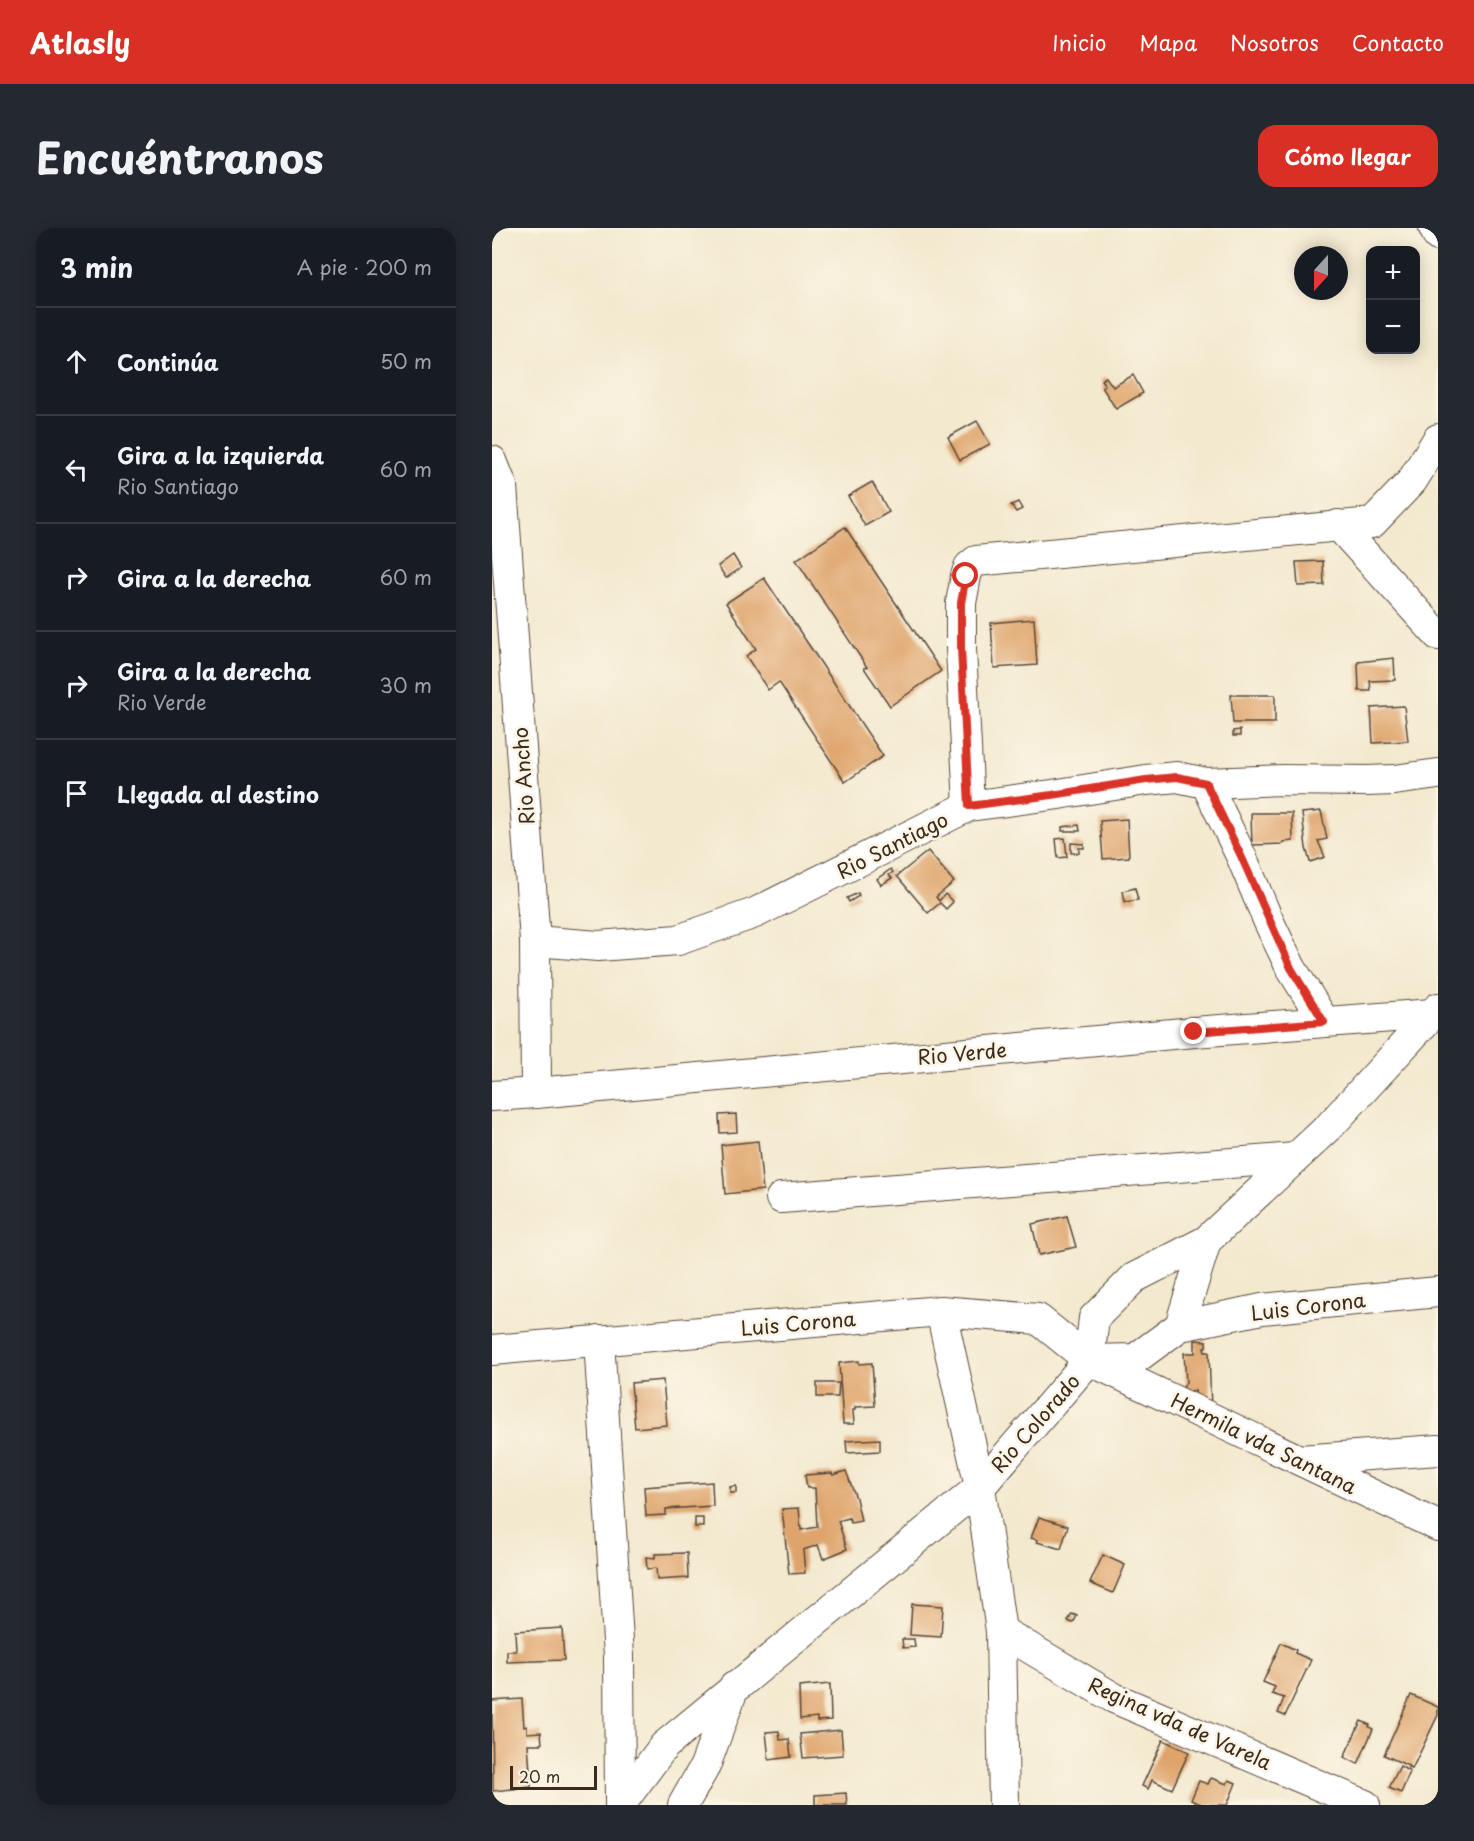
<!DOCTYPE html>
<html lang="es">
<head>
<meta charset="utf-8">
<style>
  :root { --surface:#171b24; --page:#242831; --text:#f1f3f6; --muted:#9ea1a6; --line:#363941; --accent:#d93025 }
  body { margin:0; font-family:"Playpen Sans",sans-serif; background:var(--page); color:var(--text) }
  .controls { position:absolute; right:18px; top:18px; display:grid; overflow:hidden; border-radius:12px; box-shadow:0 3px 15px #0003 }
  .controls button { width:54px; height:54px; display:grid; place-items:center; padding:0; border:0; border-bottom:2px solid var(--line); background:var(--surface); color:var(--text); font:30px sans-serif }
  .compass { position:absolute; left:802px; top:18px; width:54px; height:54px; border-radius:50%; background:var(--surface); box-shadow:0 3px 15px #0003; rotate:201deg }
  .scale { position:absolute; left:18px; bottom:15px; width:87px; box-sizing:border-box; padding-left:6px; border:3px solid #3b2a1e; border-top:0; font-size:16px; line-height:21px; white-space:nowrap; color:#3b2a1e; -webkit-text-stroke:4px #fcf5e5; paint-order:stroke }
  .stop { position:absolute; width:18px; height:18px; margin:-14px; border:4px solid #d93025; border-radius:50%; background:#fff }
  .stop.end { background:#d93025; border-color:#fff; box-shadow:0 2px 6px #0008 }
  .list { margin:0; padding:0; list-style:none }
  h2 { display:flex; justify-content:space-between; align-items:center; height:78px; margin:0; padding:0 24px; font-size:26px }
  h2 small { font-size:20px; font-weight:400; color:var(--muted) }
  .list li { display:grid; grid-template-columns:39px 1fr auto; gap:18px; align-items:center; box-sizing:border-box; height:108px; padding:0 24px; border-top:2px solid var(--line) }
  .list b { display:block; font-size:22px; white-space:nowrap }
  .list p { margin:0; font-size:20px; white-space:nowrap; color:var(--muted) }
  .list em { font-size:20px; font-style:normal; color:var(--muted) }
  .icon { flex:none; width:33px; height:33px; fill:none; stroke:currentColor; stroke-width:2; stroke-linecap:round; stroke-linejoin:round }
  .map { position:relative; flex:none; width:946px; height:1577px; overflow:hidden; border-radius:18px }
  header { display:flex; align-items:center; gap:36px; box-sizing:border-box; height:84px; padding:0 30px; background:var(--accent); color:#fff }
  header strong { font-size:28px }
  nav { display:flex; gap:33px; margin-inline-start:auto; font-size:21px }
  .intro { display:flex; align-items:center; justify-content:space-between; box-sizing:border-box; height:144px; padding:0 36px }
  h1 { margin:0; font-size:42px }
  .button { padding:15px 27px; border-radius:18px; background:var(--accent); color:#fff; font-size:21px; font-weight:700 }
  main { display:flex; gap:36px; padding:0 36px }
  aside { flex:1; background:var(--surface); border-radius:18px; box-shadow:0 3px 15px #0003 }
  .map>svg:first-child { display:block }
  .building { fill:#dfa46c }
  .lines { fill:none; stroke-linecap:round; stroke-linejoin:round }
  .street-casing { stroke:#574739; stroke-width:32 }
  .street { stroke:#fff; stroke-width:30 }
  .route { stroke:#d93025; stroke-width:8 }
  .labels { text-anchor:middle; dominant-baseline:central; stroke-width:5; stroke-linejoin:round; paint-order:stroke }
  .street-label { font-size:20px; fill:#3b2a1e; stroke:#fcf5e5 }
</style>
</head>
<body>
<header>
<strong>Atlasly</strong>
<nav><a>Inicio</a><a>Mapa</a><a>Nosotros</a><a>Contacto</a></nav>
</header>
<div class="intro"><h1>Encuéntranos</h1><a class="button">Cómo llegar</a></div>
<main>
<aside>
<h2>3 min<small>A pie · 200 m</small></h2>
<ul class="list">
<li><svg class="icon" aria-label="ahead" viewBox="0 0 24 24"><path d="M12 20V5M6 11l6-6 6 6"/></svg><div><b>Continúa</b></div><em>50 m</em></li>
<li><svg class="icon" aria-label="left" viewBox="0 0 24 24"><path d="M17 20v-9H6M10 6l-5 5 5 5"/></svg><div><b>Gira a la izquierda</b><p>Rio Santiago</p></div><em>60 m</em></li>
<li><svg class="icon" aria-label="right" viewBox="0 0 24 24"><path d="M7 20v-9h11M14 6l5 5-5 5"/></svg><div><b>Gira a la derecha</b></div><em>60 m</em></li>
<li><svg class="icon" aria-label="right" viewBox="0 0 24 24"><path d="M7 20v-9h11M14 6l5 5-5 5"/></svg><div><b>Gira a la derecha</b><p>Rio Verde</p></div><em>30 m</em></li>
<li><svg class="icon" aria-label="arrive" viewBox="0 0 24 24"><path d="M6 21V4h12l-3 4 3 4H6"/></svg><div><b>Llegada al destino</b></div></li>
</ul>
</aside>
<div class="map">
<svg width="946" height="1577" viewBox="0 0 946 1577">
  <rect width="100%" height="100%" fill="#fcf5e5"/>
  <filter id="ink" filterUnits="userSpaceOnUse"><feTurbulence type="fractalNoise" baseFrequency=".0167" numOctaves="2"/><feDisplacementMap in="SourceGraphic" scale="12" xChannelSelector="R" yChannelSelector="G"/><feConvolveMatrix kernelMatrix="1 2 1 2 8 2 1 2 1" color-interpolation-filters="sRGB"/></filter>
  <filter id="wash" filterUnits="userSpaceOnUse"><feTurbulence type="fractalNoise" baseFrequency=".008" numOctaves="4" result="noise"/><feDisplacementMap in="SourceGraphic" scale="24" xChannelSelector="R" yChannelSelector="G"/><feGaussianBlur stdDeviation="1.35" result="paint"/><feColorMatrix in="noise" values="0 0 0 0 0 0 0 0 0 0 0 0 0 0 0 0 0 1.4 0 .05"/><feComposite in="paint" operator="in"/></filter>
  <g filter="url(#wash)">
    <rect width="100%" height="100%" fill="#f3e9cf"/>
    <g id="blocks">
      <!-- building -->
      <g class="building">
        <path d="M641 147 651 165 624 181 610 159 613 157 609 152 614 149 621 159Z"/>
        <path d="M485 193 498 216 468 232 456 209Z"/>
        <path d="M380 254 397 284 373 298 356 268Z"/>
        <path d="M526 274 530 281 524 284 519 277Z"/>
        <path d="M353 299 449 443 398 478 372 440 375 439 304 332Z"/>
        <path d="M241 327 249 340 234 350 226 338Z"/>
        <path d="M831 333 832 357 806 358 804 334Z"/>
        <path d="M272 350 391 528 353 554 287 454 276 462 254 428 264 421 234 375Z"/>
        <path d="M542 391 545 437 502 440 499 395Z"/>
        <path d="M902 430 903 452 878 453 879 463H867L866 434Z"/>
        <path d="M739 467H783V495H741Z"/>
        <path d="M912 478 916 513 881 515 879 480Z"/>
        <path d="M748 502V508H741V503Z"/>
        <path d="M829 583 835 611 826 613 833 629 818 634 814 620 810 585Z"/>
        <path d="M759 585H800L801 613 791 614V616L760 617Z"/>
        <path d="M635 591 637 629 611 631 608 593Z"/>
        <path d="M587 597 588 603H570V599Z"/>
        <path d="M573 610 575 629 566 630 564 611Z"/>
        <path d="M579 615 592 616V620H587V625H579Z"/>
        <path d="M436 623 462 654 444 669 447 673 453 666 461 674 454 681 448 675 436 685 405 648Z"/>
        <path d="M399 641 401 644 397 647 400 650 389 657 385 651Z"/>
        <path d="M643 660 646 672 633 674 631 663Z"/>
        <path d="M366 665 367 668 357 674 355 670Z"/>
        <path d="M244 886 245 904 228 905 227 887Z"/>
        <path d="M266 913 271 962 233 966 229 917Z"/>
        <path d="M575 988 584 1019 547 1027 540 996Z"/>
        <path d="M703 1112 714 1113V1119H712L713 1124H717L719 1182 704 1174 703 1162 699 1163 694 1170 690 1162 694 1154 692 1125H703Z"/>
        <path d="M367 1133V1136L380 1135 383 1178 363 1179V1182H361L362 1196H351L347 1135Z"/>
        <path d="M171 1152 175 1197 143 1200 139 1155Z"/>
        <path d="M325 1155H347L346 1169H325Z"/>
        <path d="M388 1211V1223L355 1225 354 1213Z"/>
        <path d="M354 1243 364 1270 369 1293 359 1295 357 1290 346 1293 355 1321 331 1331 326 1317 311 1322 313 1345 297 1346 290 1281 307 1280 309 1302 325 1299 323 1260H315L313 1247 340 1245 341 1247Z"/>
        <path d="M220 1254 221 1278 174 1281V1287L154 1288 152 1259Z"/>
        <path d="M244 1258V1265H238V1259Z"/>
        <path d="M547 1289 576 1298 569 1321 545 1314 546 1312 539 1310Z"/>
        <rect x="203" y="1290" width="8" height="9"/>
        <path d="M195 1325 196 1350 165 1352 164 1340 155 1341 154 1329 163 1330V1326Z"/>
        <path d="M611 1327 633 1337 621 1365 598 1355Z"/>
        <path d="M420 1376 451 1378 449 1409 418 1407Z"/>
        <path d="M580 1386 585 1388 581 1395 576 1393Z"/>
        <path d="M70 1400 72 1432 15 1434V1423H24L23 1403Z"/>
        <path d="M410 1411H422L423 1419 411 1420Z"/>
        <path d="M789 1415 804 1422 803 1425 819 1432 793 1488 786 1485 792 1470 780 1466 783 1459 771 1454Z"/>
        <path d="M338 1456 339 1492 325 1493V1489L308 1491 307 1459Z"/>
        <path d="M919 1467 946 1479V1487L920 1541 916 1540 917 1538 892 1527Z"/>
        <path d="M30 1471 32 1499 35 1498V1505L49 1504 50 1516H36L39 1559 1 1563 0 1473Z"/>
        <path d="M869 1493 878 1497 877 1499 881 1501 866 1536 852 1529Z"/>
        <path d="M349 1502 351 1527 311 1530 308 1506Z"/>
        <path d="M287 1503 288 1512 297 1511 299 1529 277 1532 274 1504Z"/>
        <path d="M671 1512 697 1524 680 1561 660 1552 656 1561 650 1558Z"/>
        <path d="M908 1538 918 1544 909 1565 897 1560Z"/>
        <path d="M719 1550 735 1556 737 1552 744 1555 735 1577H712L699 1572 707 1553 716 1556Z"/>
        <path d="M354 1565 355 1577H323V1567Z"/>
      </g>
    </g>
  </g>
  <g filter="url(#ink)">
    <use href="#blocks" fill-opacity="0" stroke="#574739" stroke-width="1.5"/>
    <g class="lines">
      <!-- street casing -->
      <g class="street-casing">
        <g id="street">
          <path d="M942 0 946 8"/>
          <path d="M0 233 10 258 43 713 44 865"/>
          <path d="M846 297 946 407"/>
          <path d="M714 555 750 630 776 692 799 740 832 793"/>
          <path d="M477 578 469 421V375L474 348 477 339 484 333 880 295 920 253 946 211"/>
          <path d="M43 713 106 718 186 712 263 685 477 578 560 567 654 552 685 549 714 555 791 552 874 553 902 552 946 546"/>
          <path d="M0 868 44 865 702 804 941 786"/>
          <path d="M289 970 803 930"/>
          <path d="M449 1083 488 1259 509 1403 512 1577"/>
          <path d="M688 1098 770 1081 946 1064"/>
          <path d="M107 1112 127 1428 128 1575"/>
          <path d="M0 1122 449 1083 546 1091 597 1132 946 1298"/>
          <path d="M597 1132 602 1090 642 1050 714 1013"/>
          <path d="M808 1232 946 1222"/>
          <path d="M509 1403 622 1470 873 1577"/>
          <path d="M128 1577 172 1518 488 1259 597 1132 643 1131 688 1098 714 1013 836 900 946 780"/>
          <path d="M191 1577 213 1538 242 1459"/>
        </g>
      </g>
      <!-- street -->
      <use href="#street" class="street"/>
    </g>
  </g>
  <g class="lines" filter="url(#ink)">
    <!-- route -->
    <path class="route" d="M474 348 469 375V420L477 578 560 567 654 552 685 549 714 555 750 630 799 740 832 794 702 804"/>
  </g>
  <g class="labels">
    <!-- street labels -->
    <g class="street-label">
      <text transform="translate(31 548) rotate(-94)">Rio Ancho</text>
      <text transform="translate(400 617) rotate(-27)">Rio Santiago</text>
      <text transform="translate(470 825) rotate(-5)">Rio Verde</text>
      <text transform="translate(816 1078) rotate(-7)">Luis Corona</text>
      <text transform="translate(306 1095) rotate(-5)">Luis Corona</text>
      <text transform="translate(543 1195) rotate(-49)">Rio Colorado</text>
      <text transform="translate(772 1215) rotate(26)">Hermila vda Santana</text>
      <text transform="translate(688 1495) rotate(24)">Regina vda de Varela</text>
    </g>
  </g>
</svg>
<div class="controls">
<button>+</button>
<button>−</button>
</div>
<svg class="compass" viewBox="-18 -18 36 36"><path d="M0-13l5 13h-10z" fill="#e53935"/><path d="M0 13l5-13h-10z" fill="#9ea1a6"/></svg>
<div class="scale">20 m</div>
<div class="stop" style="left:474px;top:348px"></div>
<div class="stop end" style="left:702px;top:804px"></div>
</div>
</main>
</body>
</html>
